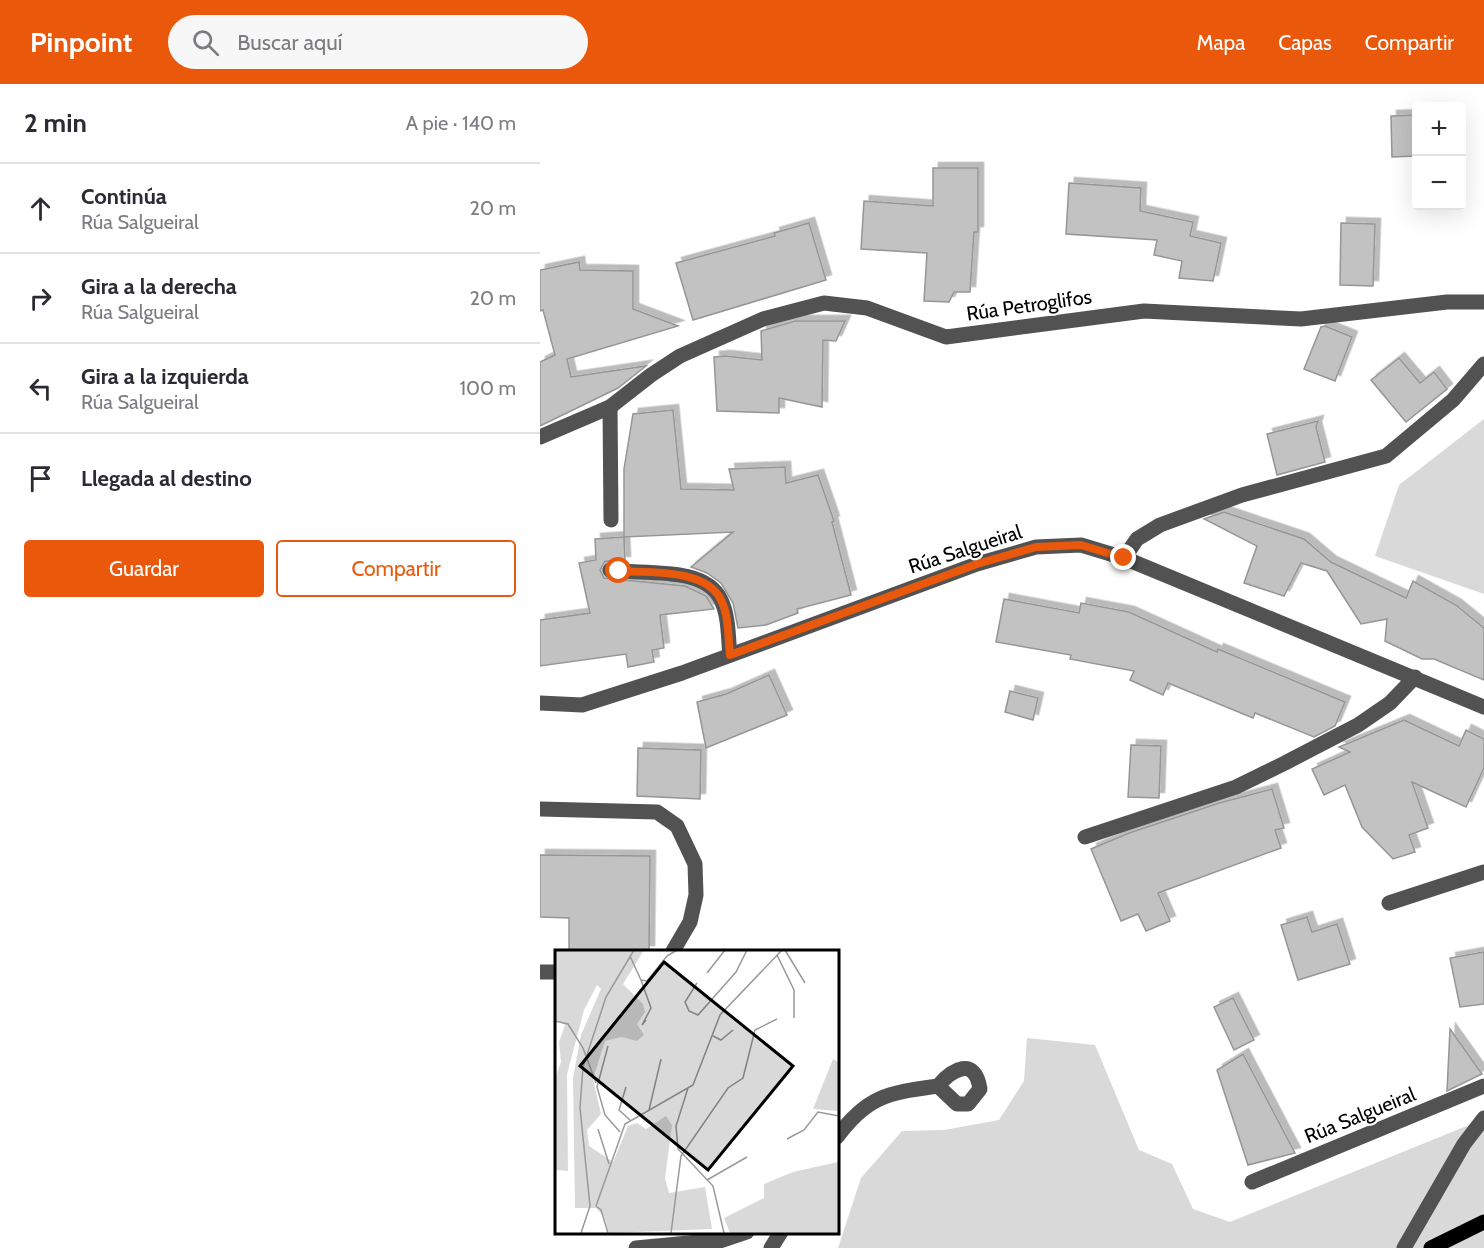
<!DOCTYPE html>
<html lang="es">
<head>
<meta charset="utf-8">
<style>
  :root { --surface:#fff; --page:#f7f7f7; --text:#2b2b33; --muted:#7c7c81; --line:#e1e1e2; --accent:#ea580c }
  body { margin:0; font-family:Cabin,sans-serif; background:var(--page); color:var(--text) }
  .controls { position:absolute; right:18px; top:18px; display:grid; overflow:hidden; border-radius:6px; box-shadow:0 6px 24px #0002 }
  .controls button { width:54px; height:54px; display:grid; place-items:center; padding:0; border:0; border-bottom:2px solid var(--line); background:var(--surface); color:var(--text); font:30px sans-serif }
  .stop { position:absolute; width:18px; height:18px; margin:-14px; border:4px solid #ea580c; border-radius:50%; background:#fff }
  .stop.end { background:#ea580c; border-color:#fff; box-shadow:0 2px 6px #0008 }
  .list { margin:0; padding:0; list-style:none }
  h2 { display:flex; justify-content:space-between; align-items:center; height:78px; margin:0; padding:0 24px; font-size:26px }
  h2 small { font-size:20px; font-weight:400; color:var(--muted) }
  .list li { display:grid; grid-template-columns:39px 1fr auto; gap:18px; align-items:center; box-sizing:border-box; height:90px; padding:0 24px; border-top:2px solid var(--line) }
  .list b { display:block; font-size:22px; white-space:nowrap }
  .list p { margin:0; font-size:20px; white-space:nowrap; color:var(--muted) }
  .list em { font-size:20px; font-style:normal; color:var(--muted) }
  .actions { display:flex; gap:12px; padding:18px 24px }
  .actions a { flex:1; padding:14px 0; border:2px solid var(--accent); border-radius:6px; text-align:center; font-size:21px; color:var(--accent) }
  .actions .main { background:var(--accent); color:#fff }
  .icon { flex:none; width:33px; height:33px; fill:none; stroke:currentColor; stroke-width:2; stroke-linecap:round; stroke-linejoin:round }
  .map { position:relative; flex:none; width:944px; height:1164px; overflow:hidden }
  header { display:flex; align-items:center; gap:36px; box-sizing:border-box; height:84px; padding:0 30px; background:var(--accent); color:#fff }
  header strong { font-size:28px }
  nav { display:flex; gap:33px; margin-inline-start:auto; font-size:21px }
  .search { width:420px; height:54px; background:var(--page); display:flex; align-items:center; gap:15px; box-sizing:border-box; padding:0 21px; border-radius:33px; color:var(--muted); font-size:22px }
  main { display:flex }
  aside { flex:1; background:var(--surface) }
  .map>svg:first-child { display:block }
  .green { fill:#d9d9d9 }
  .building { fill:#c2c2c2; stroke:#969696; stroke-width:1.5; filter:url(#shadow) }
  .lines { fill:none; stroke-linecap:round; stroke-linejoin:round }
  .major-casing { stroke:#dbdbdb; stroke-width:17 }
  .minor { stroke:#525252; stroke-width:15 }
  .major { stroke:#000; stroke-width:15 }
  .route { stroke:#ea580c; stroke-width:8 }
  .labels { text-anchor:middle; dominant-baseline:central; stroke-width:4.5; stroke-linejoin:round; paint-order:stroke }
  .street-label { font-size:20px; fill:#000; stroke:#fff }
  .inset-road { fill:none; stroke:#999; stroke-width:1.5 }
  .view { fill:#000; fill-opacity:0.15; stroke:#000; stroke-width:3 }
  .inset-edge { fill:none; stroke:#000; stroke-width:3 }
</style>
</head>
<body>
<header>
<strong>Pinpoint</strong>
<div class="search"><svg class="icon" aria-label="search" viewBox="0 0 24 24"><circle cx="10" cy="10" r="6"/><path d="M15 15l6 6"/></svg>Buscar aquí</div>
<nav><a>Mapa</a><a>Capas</a><a>Compartir</a></nav>
</header>
<main>
<aside>
<h2>2 min<small>A pie · 140 m</small></h2>
<ul class="list">
<li><svg class="icon" aria-label="ahead" viewBox="0 0 24 24"><path d="M12 20V5M6 11l6-6 6 6"/></svg><div><b>Continúa</b><p>Rúa Salgueiral</p></div><em>20 m</em></li>
<li><svg class="icon" aria-label="right" viewBox="0 0 24 24"><path d="M7 20v-9h11M14 6l5 5-5 5"/></svg><div><b>Gira a la derecha</b><p>Rúa Salgueiral</p></div><em>20 m</em></li>
<li><svg class="icon" aria-label="left" viewBox="0 0 24 24"><path d="M17 20v-9H6M10 6l-5 5 5 5"/></svg><div><b>Gira a la izquierda</b><p>Rúa Salgueiral</p></div><em>100 m</em></li>
<li><svg class="icon" aria-label="arrive" viewBox="0 0 24 24"><path d="M6 21V4h12l-3 4 3 4H6"/></svg><div><b>Llegada al destino</b></div></li>
</ul>
<div class="actions"><a class="main">Guardar</a><a>Compartir</a></div>
</aside>
<div class="map">
<svg width="944" height="1164" viewBox="0 0 944 1164">
  <defs>
    <filter id="shadow"><feDropShadow dx="5.5" dy="-5.5" stdDeviation="0" flood-color="#0004"/></filter>
  </defs>
  <rect width="100%" height="100%" fill="#fff"/>
  <!-- green -->
  <g class="green">
    <path d="M944 335V510L835 472 859 401Z"/>
    <path d="M487 954 555 961 599 1066 632 1080 653 1125 690 1138 944 1035V1164H298L321 1094 362 1047 404 1046 459 1036 484 997Z"/>
  </g>
  <!-- building -->
  <g class="building">
    <path d="M876 31V72L852 73 851 32Z"/>
    <path d="M393 84H438V148H434L430 208H414L409 218 384 217 387 169 321 165 324 117 393 122Z"/>
    <path d="M529 99 601 104 600 127 653 138 650 152 681 159 673 197 639 194 642 177 614 171 617 156 526 150Z"/>
    <path d="M269 139 286 196 153 236 136 179 235 152 234 149Z"/>
    <path d="M801 139 835 140 833 202 800 201Z"/>
    <path d="M39 178 40 186 93 187V225L138 242 27 275 31 293 106 282 78 304 0 342V278L15 271 3 226 0 227V186Z"/>
    <path d="M255 237H305L296 257 283 256 282 323 239 314V329L177 327 174 273 185 272 222 276 221 247Z"/>
    <path d="M785 242 812 253 795 297 764 285 781 243Z"/>
    <path d="M859 274 880 299 894 288 907 305 866 338 831 296Z"/>
    <path d="M133 326 141 405 194 406 189 385 245 383 246 399 278 391 294 437 292 438 311 511 257 525 258 529 226 541 198 544 193 519 181 499 167 489 151 483 193 448 84 453V385L93 330Z"/>
    <path d="M778 337 776 343 785 378 737 391 727 350Z"/>
    <path d="M684 428 764 455 791 478 866 514 873 497 916 521 944 544V596L894 575H882L845 557 847 535 821 540 787 487 761 479 744 512 704 499 717 462 664 435Z"/>
    <path d="M84 453 85 478 65 477 60 486 64 494 145 502 166 512 174 525 120 531 124 564 112 566 114 578 88 583 86 570 0 582V536L50 529 39 479 56 476 55 455Z"/>
    <path d="M464 515 539 529 541 519 589 528 677 568 678 565 805 618 795 642 774 653 715 629 713 634 628 599 623 611 590 596 594 587 530 575 531 571 456 558Z"/>
    <path d="M229 591 247 631 166 664 157 618 186 610Z"/>
    <path d="M470 607 498 614 493 636 465 628Z"/>
    <path d="M864 636 919 662 926 646 944 655V684L926 723 872 698 888 744 869 751 875 768 853 775 822 743 805 701 784 711 772 685 810 668 799 663Z"/>
    <path d="M591 661 621 662 619 714 588 713Z"/>
    <path d="M98 664 161 666 160 715 97 712Z"/>
    <path d="M732 705 744 744 735 746 741 764 618 809 630 837 606 847 598 830 581 837 551 765 589 749 679 719Z"/>
    <path d="M0 771 110 772 109 867H29V834L0 833Z"/>
    <path d="M767 833 772 848 797 840 810 880 758 896 741 841Z"/>
    <path d="M944 868V920L920 923 910 874Z"/>
    <path d="M693 914 714 956 694 966 674 923Z"/>
    <path d="M910 945 942 990 907 1007Z"/>
    <path d="M703 970 755 1069 708 1081 677 986Z"/>
  </g>
  <g class="lines">
    <!-- major casing -->
    <g class="major-casing">
      <path id="major" d="M891 1164 944 1138"/>
    </g>
    <!-- minor -->
    <g class="minor">
      <path d="M70 323 71 436"/>
      <path d="M0 353 70 323 111 291 140 272 223 235 284 219 327 224 406 253 604 227 761 235 907 218H944"/>
      <path d="M584 474 597 455 620 441 702 411 846 372 913 316 944 280"/>
      <path d="M70 486C102 491 165 481 181 516 189 532 188 554 190 571"/>
      <path d="M0 619 42 621 142 589 437 480 496 463 541 461 584 474 944 623"/>
      <path d="M0 725 117 728 137 742 155 780 156 811 150 838 133 867"/>
      <path d="M545 753 696 703 745 679 818 641 850 619 875 593"/>
      <path d="M849 819 944 788"/>
      <path d="M0 888H16"/>
      <path d="M297 1053C328 1011 349 1009 398 1002 412 985 435 972 440 1005L428 1020H417L398 1002"/>
      <path d="M712 1098 944 1002"/>
      <path d="M159 1158H177L207 1148"/>
      <path d="M96 1164 159 1158 169 1164"/>
      <path d="M231 1164 241 1148"/>
      <path d="M864 1164 924 1060 944 1034"/>
    </g>
    <!-- major -->
    <use href="#major" class="major"/>
  </g>
  <g class="lines">
    <!-- route -->
    <path class="route" d="M79 487C108 489 166 484 181 516 189 531 188 554 190 571L437 480 496 463 541 461 584 474"/>
  </g>
  <g class="labels">
    <!-- street labels -->
    <g class="street-label">
      <text transform="translate(489 221) rotate(-8)">Rúa Petroglifos</text>
      <text transform="translate(425 465) rotate(-18)">Rúa Salgueiral</text>
      <text transform="translate(820 1031) rotate(-22)">Rúa Salgueiral</text>
    </g>
  </g>
  <!-- overview -->
  <g transform="translate(15 866)">
    <rect width="284" height="284" fill="#fff"/>
    <path d="M0 0H89L68 34 88 54 90 62 82 74 89 85 82 91 66 87 50 91 38 129 46 164 32 180 34 196 58 212 73 176 82 173 91 179 111 166 117 175 110 228 114 243 150 237 157 279 54 283 49 266 41 258H20L18 128 26 85 46 39 42 35 29 60 12 124 13 221 2 220 0 225V128L6 112 4 92 10 75 0 69ZM278 109 283 112V161L258 159ZM283 212V283H175L169 268 209 248V234L238 222Z" fill="#d9d9d9"/>
    <path class="inset-road" d="M230 0 250 33M222 5 239 40V68M75 6 86 30 92 31 112 6 122 0M152 23 170 0M86 30 96 58 87 75 91 70M142 33 130 52 134 61 143 65 181 22 192 0M0 71 13 74 28 98 41 133M158 86 166 90 178 80M53 96 42 137 50 165 65 182M71 137 64 160 75 170M133 138 121 176 123 199 158 236 169 283M94 160 106 109M43 179 54 214M232 189 249 180 263 162 284 166M152 230 192 207M41 256 70 174 138 135 165 65 227 0M41 256 46 260 53 283M26 283 35 256 25 158 28 117 51 47 79 0M116 283 126 206 173 138 188 128 200 80 222 69"/>
    <path class="view" d="M109 12 238 116 153 220 25 116Z"/>
    <rect width="284" height="284" class="inset-edge"/>
  </g>
</svg>
<div class="controls">
<button>+</button>
<button>−</button>
</div>
<div class="stop" style="left:79px;top:487px"></div>
<div class="stop end" style="left:584px;top:474px"></div>
</div>
</main>
</body>
</html>
